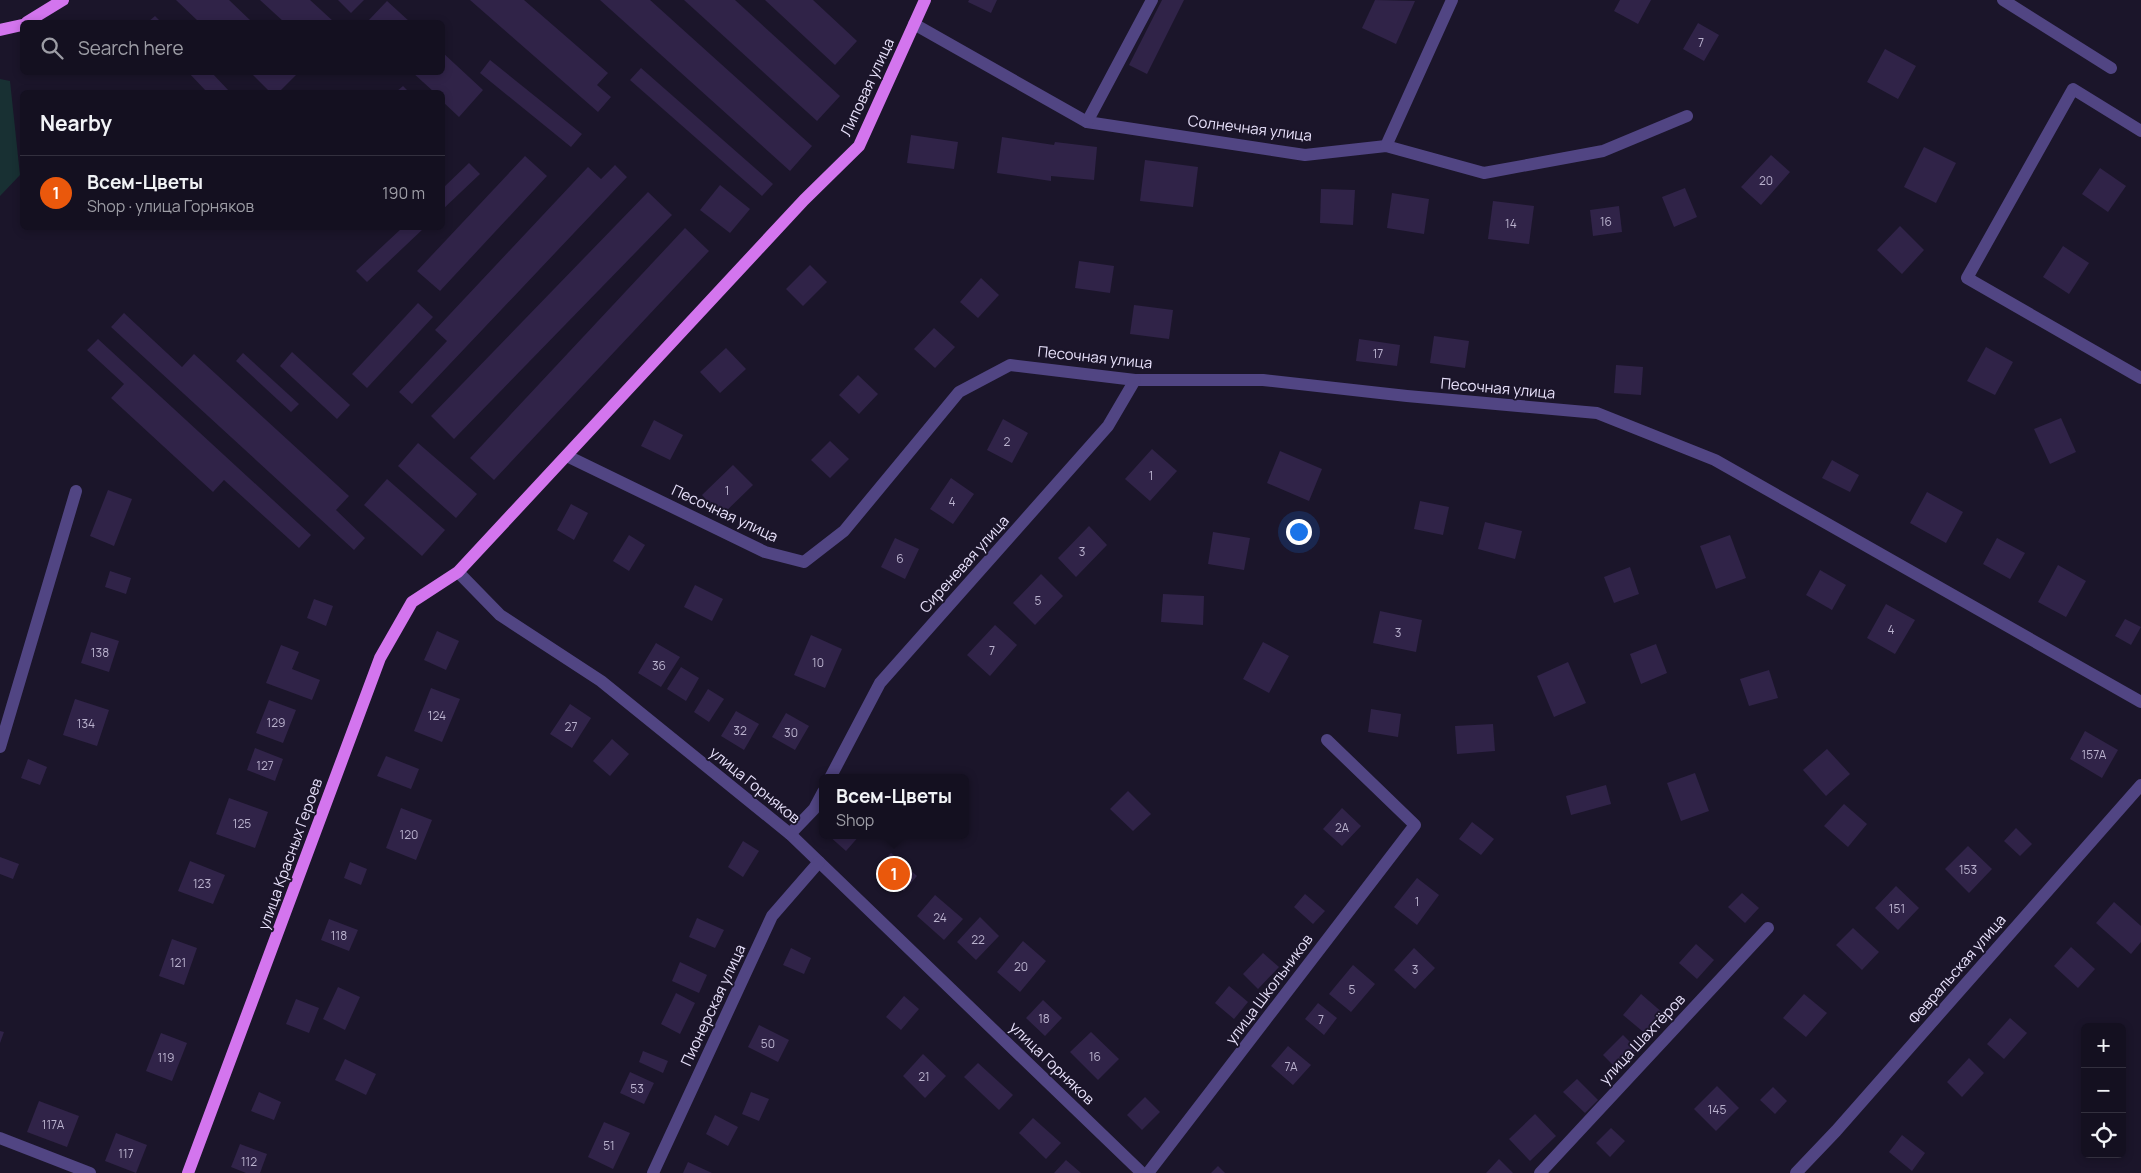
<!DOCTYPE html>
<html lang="en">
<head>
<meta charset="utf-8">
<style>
  :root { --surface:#141020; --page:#1d1929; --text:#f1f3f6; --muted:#9d9da5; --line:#33303e; --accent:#ea580c }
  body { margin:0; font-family:Manrope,sans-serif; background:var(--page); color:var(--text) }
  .controls { position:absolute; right:15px; bottom:15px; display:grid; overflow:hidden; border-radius:8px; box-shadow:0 2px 8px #0003 }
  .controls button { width:45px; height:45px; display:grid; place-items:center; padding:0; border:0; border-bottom:1px solid var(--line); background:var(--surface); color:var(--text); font:25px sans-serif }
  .you { position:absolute; left:1298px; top:531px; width:18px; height:18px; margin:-12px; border:4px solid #fff; border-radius:50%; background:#1a73e8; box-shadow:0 0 0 8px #1a73e833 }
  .badge { display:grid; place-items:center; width:32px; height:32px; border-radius:50%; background:var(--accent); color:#fff; font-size:16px; font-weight:700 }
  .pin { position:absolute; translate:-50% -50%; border:2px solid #fff; box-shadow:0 1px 5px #0006 }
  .popup { position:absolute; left:819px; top:774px; width:150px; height:65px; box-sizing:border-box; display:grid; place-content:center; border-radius:8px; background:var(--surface); filter:drop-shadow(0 1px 4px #0005); font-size:16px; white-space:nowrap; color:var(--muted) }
  .popup b { font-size:19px; color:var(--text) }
  .popup::after { content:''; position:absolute; left:50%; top:100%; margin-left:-10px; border:10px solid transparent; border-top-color:var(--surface) }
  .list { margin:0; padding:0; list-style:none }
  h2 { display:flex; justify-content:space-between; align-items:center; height:65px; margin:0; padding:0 20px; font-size:21px }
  h2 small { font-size:16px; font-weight:400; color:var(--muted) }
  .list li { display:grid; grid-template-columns:32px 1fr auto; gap:15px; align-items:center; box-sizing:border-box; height:75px; padding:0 20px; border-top:1px solid var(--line) }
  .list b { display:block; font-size:19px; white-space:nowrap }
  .list p { margin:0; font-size:16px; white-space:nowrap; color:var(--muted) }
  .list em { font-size:16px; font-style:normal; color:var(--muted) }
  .icon { flex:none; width:28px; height:28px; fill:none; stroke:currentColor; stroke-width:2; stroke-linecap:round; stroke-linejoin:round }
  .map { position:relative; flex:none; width:2141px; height:1173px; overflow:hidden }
  .search { position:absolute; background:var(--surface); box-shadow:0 2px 8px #0003; left:20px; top:20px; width:425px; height:55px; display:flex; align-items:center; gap:12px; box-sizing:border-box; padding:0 18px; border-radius:8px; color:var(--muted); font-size:19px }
  .panel { position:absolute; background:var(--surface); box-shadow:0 2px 8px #0003; left:20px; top:90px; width:425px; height:140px; border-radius:8px }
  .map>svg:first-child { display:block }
  .green { fill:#183033 }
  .building { fill:#302348 }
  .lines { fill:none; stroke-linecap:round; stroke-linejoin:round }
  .minor { stroke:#514583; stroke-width:12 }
  .major { stroke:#d375ee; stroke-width:12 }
  .labels { text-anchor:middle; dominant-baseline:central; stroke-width:4; stroke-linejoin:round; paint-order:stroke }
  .number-label { font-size:12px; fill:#bab2ce }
  .street-label { font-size:15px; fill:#e8e1fb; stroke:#1b152a }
</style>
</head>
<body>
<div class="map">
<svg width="2141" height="1173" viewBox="0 0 2141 1173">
  <rect width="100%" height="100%" fill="#1b152a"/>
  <!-- green -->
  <path class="green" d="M0 79 10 81 20 175 0 196Z"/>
  <!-- building -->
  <g class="building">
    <path d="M176 0H229L252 22H199Z"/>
    <path d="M260 0H310L334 22H284Z"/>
    <path d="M338 0H364L351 13Z"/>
    <path d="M470 0H524L608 73 597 85 611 97 598 112Z"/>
    <path d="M600 0H650L812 146 790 171Z"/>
    <path d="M684 0H735L840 96 817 121Z"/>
    <path d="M765 0H813L857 41 835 65Z"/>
    <path d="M969 0H997L991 13 968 2Z"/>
    <path d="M1162 0H1184L1147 74 1129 65Z"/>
    <path d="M1375 0 1415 1 1396 44 1362 28Z"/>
    <path d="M1620 0H1651L1638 24 1614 11Z"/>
    <path d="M387 1 410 22H367Z"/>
    <path d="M155 16 161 22H148Z"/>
    <path d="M1698 23 1719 35 1704 61 1683 49Z"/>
    <path d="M1885 49 1916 66 1898 99 1867 82Z"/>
    <path d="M442 52 483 90 459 117 442 101V92H434L412 72H442Z"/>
    <path d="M490 60 582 134 571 147 480 73Z"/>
    <path d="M641 68 773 184 762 196 630 80Z"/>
    <path d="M188 72H211L230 92H207Z"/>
    <path d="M250 72H299L279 92H270Z"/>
    <path d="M403 86 409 92H396Z"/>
    <path d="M911 135 958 142 954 169 907 163Z"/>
    <path d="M1002 137 1054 145 1055 142 1097 147 1094 180 1051 176V181L997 173Z"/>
    <path d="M1924 147 1956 163 1936 203 1904 187Z"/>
    <path d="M1771 155 1790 172 1761 205 1741 187Z"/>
    <path d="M525 156 547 176 440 291 417 271Z"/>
    <path d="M1145 160 1198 167 1193 207 1140 201Z"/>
    <path d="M469 163 480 174 442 210V189Z"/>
    <path d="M615 165 627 177 412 404 399 392 447 341 435 330 588 167 601 179Z"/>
    <path d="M2100 168 2126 186 2108 212 2082 194Z"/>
    <path d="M720 185 750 209 730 233 700 210Z"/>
    <path d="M1685 188 1697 217 1674 227 1662 197Z"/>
    <path d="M1321 189 1355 190 1353 225 1320 223Z"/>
    <path d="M648 192 672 215 454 439 431 416Z"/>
    <path d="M1392 193 1429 199 1424 234 1387 228Z"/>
    <path d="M1493 201 1534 206 1529 244 1488 239Z"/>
    <path d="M1619 206 1622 232 1593 236 1590 210Z"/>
    <path d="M1900 226 1924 250 1902 274 1877 250Z"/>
    <path d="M402 228H424L367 282 356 271Z"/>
    <path d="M685 228 709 251 494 480 470 458Z"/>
    <path d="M2063 246 2089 263 2069 294 2043 277Z"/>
    <path d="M1079 261 1114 266 1110 293 1075 288Z"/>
    <path d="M810 265 827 282 803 306 786 289Z"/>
    <path d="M981 278 999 295 978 318 960 302Z"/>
    <path d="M418 303 433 317 367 388 352 374Z"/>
    <path d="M1134 305 1173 310 1169 339 1130 334Z"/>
    <path d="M124 313 182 367 194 354 349 496 336 510 365 538 354 550 111 327Z"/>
    <path d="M934 328 955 347 935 368 914 349Z"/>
    <path d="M1434 336 1469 341 1465 368 1430 363Z"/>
    <path d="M98 339 311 535 299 548 224 480 213 492 111 398 124 384 87 350Z"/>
    <path d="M1359 339 1400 345 1397 366 1356 361Z"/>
    <path d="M1986 347 2013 362 1995 395 1967 381Z"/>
    <path d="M726 348 746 369 720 393 700 372Z"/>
    <path d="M292 352 350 405 337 419 280 366Z"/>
    <path d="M243 353 299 404 291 412 236 361Z"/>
    <path d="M1616 365 1643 367 1641 395 1614 393Z"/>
    <path d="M858 375 878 394 859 414 839 395Z"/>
    <path d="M2061 418 2076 452 2050 464 2034 429Z"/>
    <path d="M1003 419 1028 433 1012 463 987 450Z"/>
    <path d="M654 420 683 435 670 460 641 446Z"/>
    <path d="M830 441 849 459 830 478 811 460Z"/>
    <path d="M418 443 477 494 456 518 398 466Z"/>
    <path d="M1152 449 1177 471 1150 501 1125 479Z"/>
    <path d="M1280 451 1322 469 1309 501 1267 483Z"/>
    <path d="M1832 460 1859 475 1850 492 1822 478Z"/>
    <path d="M733 465 753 485 721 516 702 495Z"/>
    <path d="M951 478 974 494 953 524 930 509Z"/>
    <path d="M387 479 445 530 422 556 364 505Z"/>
    <path d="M108 490 132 499 114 546 90 536Z"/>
    <path d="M1927 492 1963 512 1946 543 1910 523Z"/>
    <path d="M1420 501 1449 507 1443 535 1414 529Z"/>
    <path d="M571 504 588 513 574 540 557 530Z"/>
    <path d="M1485 522 1522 531 1515 559 1478 549Z"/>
    <path d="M1089 526 1107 545 1076 577 1058 558Z"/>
    <path d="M1213 532 1250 538 1244 570 1208 564Z"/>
    <path d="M629 535 645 545 629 571 613 561Z"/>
    <path d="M1730 535 1746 578 1716 589 1700 546Z"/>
    <path d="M895 538 919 549 905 579 881 567Z"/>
    <path d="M1997 538 2025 553 2010 579 1983 564Z"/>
    <path d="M2058 565 2086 581 2066 617 2038 602Z"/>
    <path d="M1630 567 1639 594 1614 603 1604 577Z"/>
    <path d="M1820 570 1846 585 1832 610 1806 595Z"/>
    <path d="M110 571 131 578 126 594 105 587Z"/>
    <path d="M1041 574 1063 596 1035 625 1013 603Z"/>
    <path d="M695 585 723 599 712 621 684 607Z"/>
    <path d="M1163 594 1204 596 1203 625 1161 622Z"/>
    <path d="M314 599 333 606 326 626 307 618Z"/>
    <path d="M1886 604 1915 620 1895 654 1867 638Z"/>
    <path d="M1380 611 1422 620 1416 652 1373 643Z"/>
    <path d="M2125 619 2141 627 2131 645 2115 636Z"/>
    <path d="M995 625 1017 645 990 676 967 655Z"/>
    <path d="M437 631 459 641 446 670 424 660Z"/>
    <path d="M91 632 119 641 109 672 81 663Z"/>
    <path d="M811 635 842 649 825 688 794 675Z"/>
    <path d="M1263 642 1289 656 1269 693 1243 679Z"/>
    <path d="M656 643 680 657 661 687 638 673Z"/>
    <path d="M1656 644 1667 673 1641 684 1630 654Z"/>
    <path d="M281 645 299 652 292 669 320 680 312 700 266 683Z"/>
    <path d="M1568 662 1586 703 1554 717 1537 676Z"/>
    <path d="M681 667 699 678 686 701 667 689Z"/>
    <path d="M1769 670 1778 698 1749 706 1740 679Z"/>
    <path d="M431 688 460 699 442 742 414 731Z"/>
    <path d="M708 689 724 699 709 722 694 712Z"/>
    <path d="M75 699 109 710 97 746 63 735Z"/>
    <path d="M269 700 296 710 283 743 256 733Z"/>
    <path d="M570 704 591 718 572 748 550 734Z"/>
    <path d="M1371 709 1401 714 1398 737 1368 732Z"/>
    <path d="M736 711 759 724 744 750 721 736Z"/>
    <path d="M786 713 809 726 795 750 772 737Z"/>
    <path d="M1493 724 1495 751 1457 754 1455 726Z"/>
    <path d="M2085 731 2118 750 2102 778 2070 759Z"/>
    <path d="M612 739 629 754 610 776 593 761Z"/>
    <path d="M255 748 283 759 275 781 247 770Z"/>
    <path d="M1827 749 1850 774 1826 796 1803 770Z"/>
    <path d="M386 756 419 769 411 789 377 776Z"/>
    <path d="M28 759 47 767 40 785 21 778Z"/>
    <path d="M1695 773 1709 811 1681 821 1667 783Z"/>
    <path d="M1606 785 1611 804 1571 815 1566 796Z"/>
    <path d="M1128 791 1151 814 1133 831 1110 809Z"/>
    <path d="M229 798 268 812 255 848 216 834Z"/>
    <path d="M1844 804 1867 824 1848 847 1824 826Z"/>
    <path d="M401 808 432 820 416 860 386 848Z"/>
    <path d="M1342 808 1361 826 1342 846 1323 829Z"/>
    <path d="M1472 822 1494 839 1481 855 1459 839Z"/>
    <path d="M2016 828 2032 844 2020 856 2004 841Z"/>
    <path d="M828 835H860L846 851Z"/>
    <path d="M743 841 759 851 743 877 728 867Z"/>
    <path d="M1968 846 1992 869 1969 893 1945 869Z"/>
    <path d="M891 853 917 876 904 891 878 867Z"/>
    <path d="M0 857 19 864 13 879 0 874Z"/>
    <path d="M190 861 225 875 213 904 178 891Z"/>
    <path d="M350 862 367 869 361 885 344 878Z"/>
    <path d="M1417 878 1439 895 1417 925 1394 907Z"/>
    <path d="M1896 886 1919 908 1898 930 1875 908Z"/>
    <path d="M1742 893 1759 908 1745 923 1728 907Z"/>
    <path d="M1305 894 1325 911 1313 924 1294 907Z"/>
    <path d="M935 895 963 919 944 940 917 916Z"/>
    <path d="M2114 902 2141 926V942L2131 954 2096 923Z"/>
    <path d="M980 917 999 936 976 960 957 942Z"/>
    <path d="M697 918 724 930 715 948 689 937Z"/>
    <path d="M329 919 358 930 349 951 321 940Z"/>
    <path d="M1853 928 1879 952 1862 970 1836 945Z"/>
    <path d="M172 939 197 948 184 985 159 976Z"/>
    <path d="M1023 941 1046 961 1020 992 997 972Z"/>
    <path d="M1696 944 1714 960 1697 979 1679 963Z"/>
    <path d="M2071 947 2095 969 2078 988 2054 966Z"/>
    <path d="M791 948 811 958 804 974 783 965Z"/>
    <path d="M1414 948 1435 968 1415 989 1394 970Z"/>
    <path d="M1263 953 1279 967 1258 989 1243 974Z"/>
    <path d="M680 962 707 975 699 993 672 981Z"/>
    <path d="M1353 965 1375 984 1351 1012 1329 994Z"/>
    <path d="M1229 986 1248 1002 1234 1019 1215 1003Z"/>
    <path d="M338 987 360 997 345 1030 323 1019Z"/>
    <path d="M676 993 695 1003 680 1034 661 1024Z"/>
    <path d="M1641 994 1664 1014 1647 1035 1623 1015Z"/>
    <path d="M1804 994 1827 1013 1806 1037 1783 1018Z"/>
    <path d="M904 996 919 1009 901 1030 886 1017Z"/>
    <path d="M296 999 319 1008 309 1033 286 1024Z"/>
    <path d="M1043 1000 1062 1018 1045 1036 1026 1018Z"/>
    <path d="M1318 1003 1337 1018 1324 1035 1305 1019Z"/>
    <path d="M2010 1018 2027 1033 2004 1059 1987 1044Z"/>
    <path d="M759 1025 789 1040 778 1062 748 1047Z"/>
    <path d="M0 1031 4 1032 0 1043Z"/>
    <path d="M1091 1032 1119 1059 1098 1080 1070 1052Z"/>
    <path d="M161 1033 187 1043 172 1081 146 1071Z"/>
    <path d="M1623 1035 1638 1050 1618 1070 1603 1055Z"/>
    <path d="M1288 1046 1311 1065 1293 1085 1271 1066Z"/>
    <path d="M643 1051 668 1061 663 1073 639 1062Z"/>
    <path d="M923 1054 946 1076 925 1098 903 1076Z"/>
    <path d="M1969 1058 1984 1073 1962 1097 1947 1082Z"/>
    <path d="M345 1059 376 1074 366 1095 335 1080Z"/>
    <path d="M978 1063 1013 1095 999 1110 964 1077Z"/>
    <path d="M630 1072 654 1083 644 1104 620 1093Z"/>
    <path d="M1577 1079 1598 1100 1585 1113 1563 1092Z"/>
    <path d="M1717 1086 1739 1108 1716 1131 1694 1109Z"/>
    <path d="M1773 1087 1787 1101 1775 1114 1760 1100Z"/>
    <path d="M259 1092 281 1102 274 1120 251 1111Z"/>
    <path d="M751 1092 769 1099 759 1121 742 1114Z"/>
    <path d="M1145 1097 1160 1112 1142 1130 1127 1115Z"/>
    <path d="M39 1101 79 1116 67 1147 27 1132Z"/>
    <path d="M1535 1114 1556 1136 1530 1161 1509 1139Z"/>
    <path d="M715 1115 738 1127 728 1146 706 1134Z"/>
    <path d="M1033 1118 1061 1143 1046 1159 1019 1133Z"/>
    <path d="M604 1122 630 1133 613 1169 588 1157Z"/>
    <path d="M1611 1128 1625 1141 1610 1157 1596 1143Z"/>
    <path d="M116 1133 147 1145 136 1173 105 1161Z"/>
    <path d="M1902 1135 1925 1153 1912 1171 1889 1152Z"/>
    <path d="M240 1144 267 1154 260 1173H246L231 1167Z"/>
    <path d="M1499 1159 1513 1173H1486Z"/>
    <path d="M1066 1160 1081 1173H1054Z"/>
    <path d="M688 1162 712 1173H683Z"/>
    <path d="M1218 1166 1225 1173H1211Z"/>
  </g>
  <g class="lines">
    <!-- minor -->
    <g class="minor">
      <path d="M2003 0 2111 68"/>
      <path d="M914 24 1087 122 1305 155 1386 146 1484 173 1603 151 1687 116"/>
      <path d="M1087 122 1152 0"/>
      <path d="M2141 131 2073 89 1967 278 2141 378"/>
      <path d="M1386 146 1452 0"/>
      <path d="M567 456 765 552 804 562 844 531 959 392 1010 365 1135 380H1263L1407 396 1597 413 1715 460 2141 702"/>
      <path d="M458 572 500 615 601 681 790 834 1142 1173"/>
      <path d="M0 747 76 491"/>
      <path d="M830 778 880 683 1108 426 1135 380"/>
      <path d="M790 834 814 809 823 792"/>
      <path d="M0 1138 90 1173"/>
      <path d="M653 1173 772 916 819 862"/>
      <path d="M1148 1173 1415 825 1327 740"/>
      <path d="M1540 1173 1768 928"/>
      <path d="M1796 1173 1836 1131 2141 785"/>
    </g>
    <!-- major -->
    <g class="major">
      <path d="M27 22 63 0"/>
      <path d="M0 30 22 25"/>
      <path d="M188 1173 380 658 412 602 458 572 804 200 859 146 925 0"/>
    </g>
  </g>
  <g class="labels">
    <!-- number labels -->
    <g class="number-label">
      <text x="1701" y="42">7</text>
      <text x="1766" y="180">20</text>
      <text x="1606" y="221">16</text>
      <text x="1511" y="223">14</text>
      <text x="1378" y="353">17</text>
      <text x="1007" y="441">2</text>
      <text x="1151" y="475">1</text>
      <text x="727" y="490">1</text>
      <text x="952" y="501">4</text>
      <text x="1082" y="551">3</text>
      <text x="900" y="558">6</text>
      <text x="1038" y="600">5</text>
      <text x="1891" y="629">4</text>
      <text x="1398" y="632">3</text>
      <text x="992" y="650">7</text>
      <text x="100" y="652">138</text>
      <text x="818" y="662">10</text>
      <text x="659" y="665">36</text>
      <text x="437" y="715">124</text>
      <text x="276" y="722">129</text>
      <text x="86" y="723">134</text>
      <text x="571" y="726">27</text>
      <text x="740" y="730">32</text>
      <text x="791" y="732">30</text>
      <text x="2094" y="754">157А</text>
      <text x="265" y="765">127</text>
      <text x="242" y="823">125</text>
      <text x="1342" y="827">2А</text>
      <text x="409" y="834">120</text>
      <text x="1968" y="869">153</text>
      <text x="202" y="883">123</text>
      <text x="1417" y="901">1</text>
      <text x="1897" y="908">151</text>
      <text x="940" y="917">24</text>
      <text x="339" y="935">118</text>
      <text x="978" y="939">22</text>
      <text x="178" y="962">121</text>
      <text x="1021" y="966">20</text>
      <text x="1415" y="969">3</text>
      <text x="1352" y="989">5</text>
      <text x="1044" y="1018">18</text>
      <text x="1321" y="1019">7</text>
      <text x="768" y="1043">50</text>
      <text x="1095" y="1056">16</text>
      <text x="166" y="1057">119</text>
      <text x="1291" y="1066">7А</text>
      <text x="924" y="1076">21</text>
      <text x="637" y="1088">53</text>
      <text x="1717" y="1109">145</text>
      <text x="53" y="1124">117А</text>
      <text x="609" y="1145">51</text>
      <text x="126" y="1153">117</text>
      <text x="249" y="1161">112</text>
    </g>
    <!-- street labels -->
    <g class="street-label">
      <text transform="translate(867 87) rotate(-65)">Липовая улица</text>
      <text transform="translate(1250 128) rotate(7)">Солнечная улица</text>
      <text transform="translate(1095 357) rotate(6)">Песочная улица</text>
      <text transform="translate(1498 388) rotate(5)">Песочная улица</text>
      <text transform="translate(725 513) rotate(25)">Песочная улица</text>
      <text transform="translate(964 564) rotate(-48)">Сиреневая улица</text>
      <text transform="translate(755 785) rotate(39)">улица Горняков</text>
      <text transform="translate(290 854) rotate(-70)">улица Красных Героев</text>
      <text transform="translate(1957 969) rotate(-49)">Февральская улица</text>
      <text transform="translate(1269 989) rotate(-53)">улица Школьников</text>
      <text transform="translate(713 1005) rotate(-65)">Пионерская улица</text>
      <text transform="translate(1642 1039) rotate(-47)">улица Шахтёров</text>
      <text transform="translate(1052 1063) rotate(44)">улица Горняков</text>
    </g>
  </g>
</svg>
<div class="controls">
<button>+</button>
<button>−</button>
<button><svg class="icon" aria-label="locate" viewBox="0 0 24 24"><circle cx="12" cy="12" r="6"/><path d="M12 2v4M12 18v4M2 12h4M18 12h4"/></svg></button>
</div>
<div class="you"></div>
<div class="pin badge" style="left:894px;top:874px">1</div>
<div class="popup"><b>Всем-Цветы</b>Shop</div>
<div class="search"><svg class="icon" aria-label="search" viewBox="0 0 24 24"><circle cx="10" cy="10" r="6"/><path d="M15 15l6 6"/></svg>Search here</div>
<section class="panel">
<h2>Nearby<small></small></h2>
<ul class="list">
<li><span class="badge">1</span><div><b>Всем-Цветы</b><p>Shop · улица Горняков</p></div><em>190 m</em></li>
</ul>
</section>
</div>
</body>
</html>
